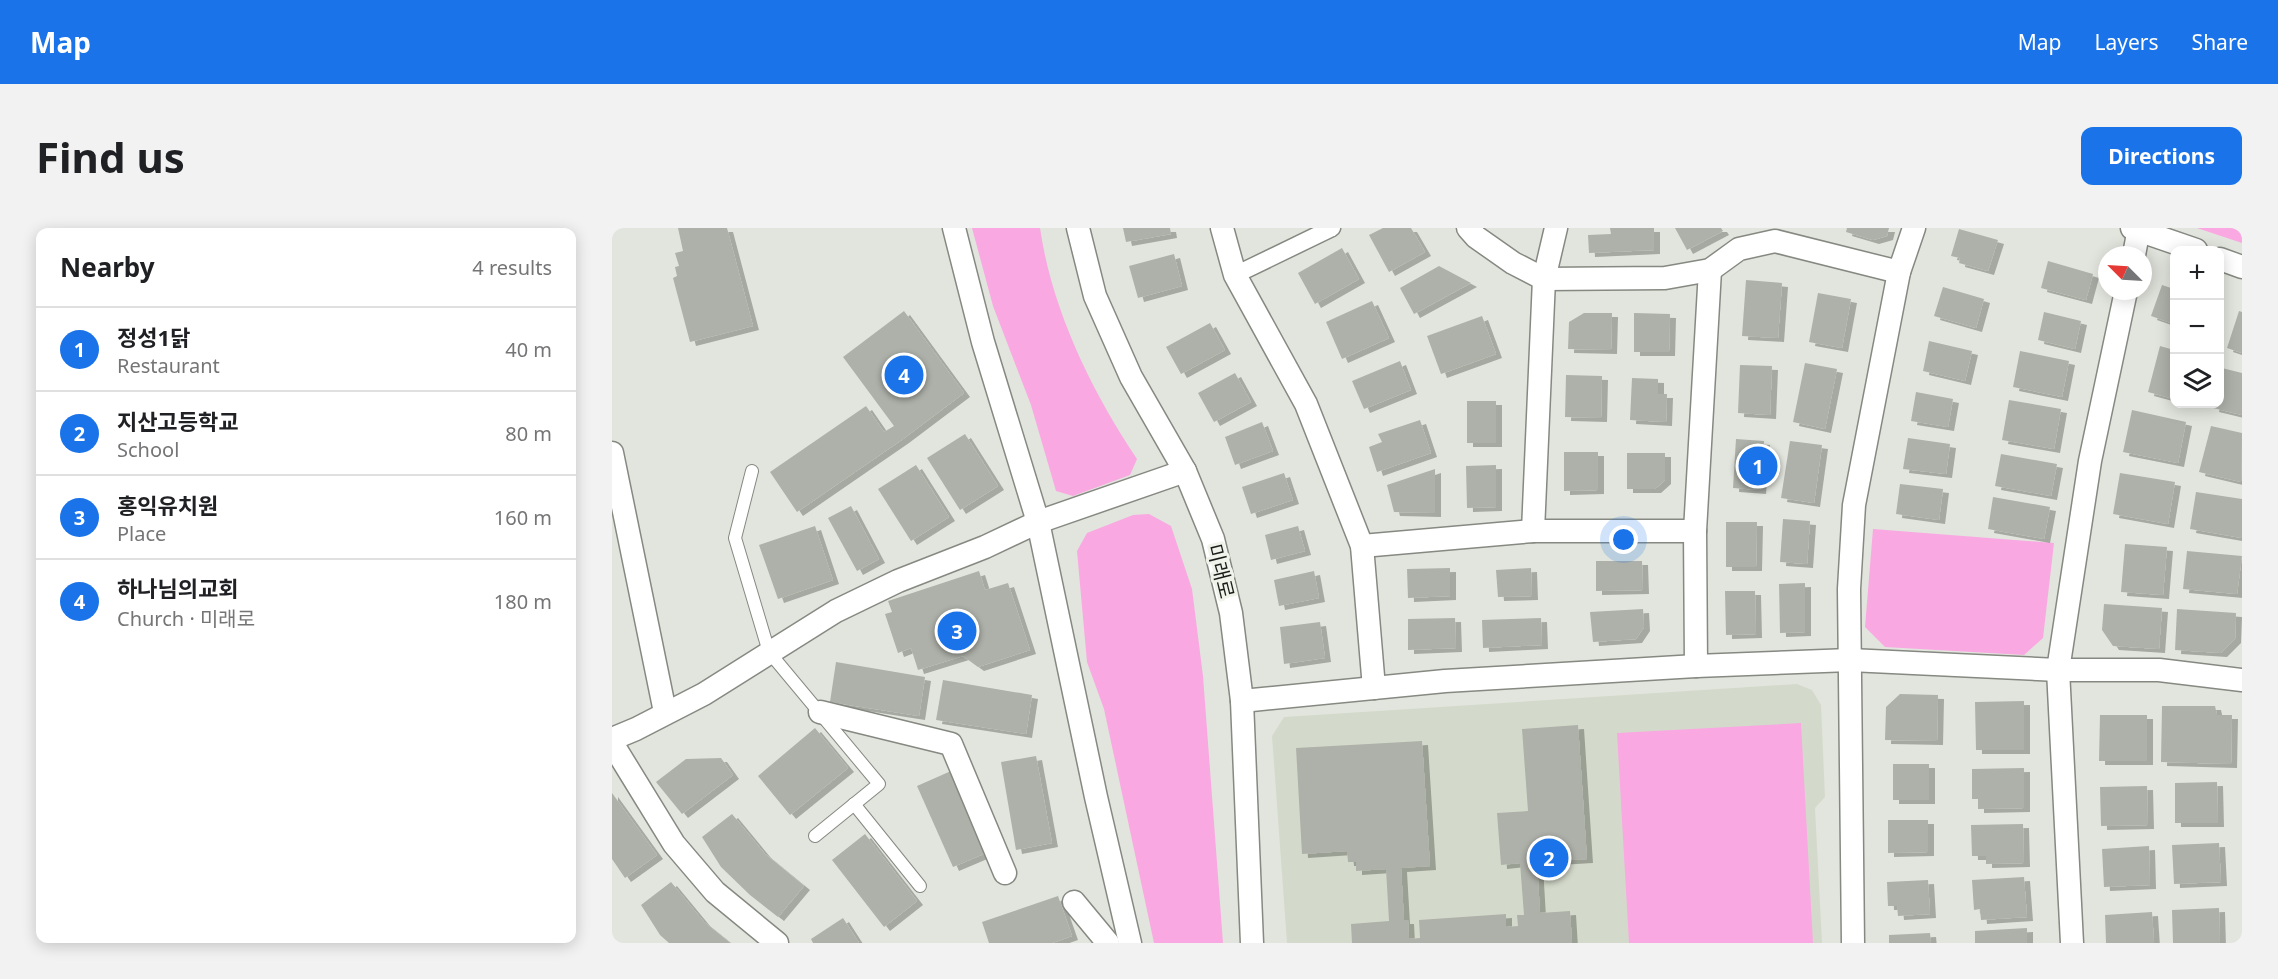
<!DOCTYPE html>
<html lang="en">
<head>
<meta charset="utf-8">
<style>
  :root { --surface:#fff; --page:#f2f2f2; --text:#202124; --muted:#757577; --line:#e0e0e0; --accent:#1a73e8 }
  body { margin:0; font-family:"Noto Sans","Noto Sans KR",sans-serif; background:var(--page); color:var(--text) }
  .controls { position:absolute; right:18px; top:18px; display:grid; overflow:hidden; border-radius:12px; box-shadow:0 3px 15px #0003 }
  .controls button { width:54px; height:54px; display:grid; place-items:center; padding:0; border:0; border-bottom:2px solid var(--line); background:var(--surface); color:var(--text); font:30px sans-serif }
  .compass { position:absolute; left:1486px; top:18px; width:54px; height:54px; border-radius:50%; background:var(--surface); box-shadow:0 3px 15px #0003; rotate:294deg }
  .you { position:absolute; left:1012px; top:312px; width:21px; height:21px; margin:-15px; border:4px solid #fff; border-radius:50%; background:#1a73e8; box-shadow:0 0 0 9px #1a73e833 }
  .badge { display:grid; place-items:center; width:39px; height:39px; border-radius:50%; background:var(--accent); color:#fff; font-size:20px; font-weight:700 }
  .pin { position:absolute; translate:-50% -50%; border:3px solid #fff; box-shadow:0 2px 6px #0006 }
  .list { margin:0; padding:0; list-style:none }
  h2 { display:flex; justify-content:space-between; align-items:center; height:78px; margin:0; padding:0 24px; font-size:26px }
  h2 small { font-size:20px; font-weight:400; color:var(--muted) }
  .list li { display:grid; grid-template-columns:39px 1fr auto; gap:18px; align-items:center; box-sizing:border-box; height:84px; padding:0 24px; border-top:2px solid var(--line) }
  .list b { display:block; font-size:22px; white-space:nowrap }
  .list p { margin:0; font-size:20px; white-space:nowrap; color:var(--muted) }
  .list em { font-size:20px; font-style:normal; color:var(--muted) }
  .icon { flex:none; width:33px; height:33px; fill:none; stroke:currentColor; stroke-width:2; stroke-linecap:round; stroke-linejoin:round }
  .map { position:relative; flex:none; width:1630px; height:715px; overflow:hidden; border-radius:12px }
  header { display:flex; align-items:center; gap:36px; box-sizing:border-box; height:84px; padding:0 30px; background:var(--accent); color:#fff }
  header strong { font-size:28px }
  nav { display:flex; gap:33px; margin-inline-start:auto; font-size:21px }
  .intro { display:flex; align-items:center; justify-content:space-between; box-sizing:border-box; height:144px; padding:0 36px }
  h1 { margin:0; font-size:42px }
  .button { padding:15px 27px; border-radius:12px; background:var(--accent); color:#fff; font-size:21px; font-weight:700 }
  main { display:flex; gap:36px; padding:0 36px }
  aside { flex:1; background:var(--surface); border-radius:12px; box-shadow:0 3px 15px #0003 }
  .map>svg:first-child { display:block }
  .built { fill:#d4dacb }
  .green { fill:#f9a8e2 }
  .building { fill:#aeb1a9; filter:url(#shadow) }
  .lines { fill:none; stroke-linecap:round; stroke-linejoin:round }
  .service-casing { stroke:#858981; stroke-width:14 }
  .pedestrian-casing { stroke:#858981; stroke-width:19 }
  .minor-casing { stroke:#858981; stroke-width:25 }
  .service { stroke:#fff; stroke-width:12 }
  .pedestrian { stroke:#fff; stroke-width:16 }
  .minor { stroke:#fff; stroke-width:22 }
  .labels { text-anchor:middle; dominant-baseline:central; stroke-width:6; stroke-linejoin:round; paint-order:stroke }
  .street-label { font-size:20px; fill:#1a1c19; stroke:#eff3ea }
</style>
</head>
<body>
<header>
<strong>Map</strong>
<nav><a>Map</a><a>Layers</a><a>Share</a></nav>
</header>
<div class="intro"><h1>Find us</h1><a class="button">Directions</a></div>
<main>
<aside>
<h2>Nearby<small>4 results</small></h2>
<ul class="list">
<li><span class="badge">1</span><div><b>정성1닭</b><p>Restaurant</p></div><em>40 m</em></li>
<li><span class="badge">2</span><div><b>지산고등학교</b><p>School</p></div><em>80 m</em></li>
<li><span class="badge">3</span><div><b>홍익유치원</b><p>Place</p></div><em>160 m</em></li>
<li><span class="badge">4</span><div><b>하나님의교회</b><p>Church · 미래로</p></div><em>180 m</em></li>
</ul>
</aside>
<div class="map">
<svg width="1630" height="715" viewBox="0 0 1630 715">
  <defs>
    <filter id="shadow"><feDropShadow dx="6" dy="4" stdDeviation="0" flood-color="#0004"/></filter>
  </defs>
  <rect width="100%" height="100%" fill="#e2e5dd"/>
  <!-- built -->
  <path class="built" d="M1185 456 1200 462 1209 477 1213 569 1203 580 1210 715H675L660 508 672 489Z"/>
  <!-- green -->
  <g class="green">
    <path d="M360 0H428C440 82 479 162 525 231L518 247 461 268 444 263 419 177 381 78Z"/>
    <path d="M1585 0H1630V15Z"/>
    <path d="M537 286 559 298 580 361 591 448 611 715H542L492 481 475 434 465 323 475 305 521 287Z"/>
    <path d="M1261 301 1442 315 1431 410 1412 427 1273 419 1253 399Z"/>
    <path d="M1189 495 1201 715H1017L1005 505Z"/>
  </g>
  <!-- building -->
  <g class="building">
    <path d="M66 0H115L141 98 78 114 61 50 65 48 63 39 67 38 63 25 71 23Z"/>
    <path d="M511 0H558L559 6 514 14Z"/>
    <path d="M771 0H799L813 24 777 44 757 7Z"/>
    <path d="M998 0H1042V22L977 25 976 7 999 6Z"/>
    <path d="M1063 0H1109L1111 3 1075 22Z"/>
    <path d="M1235 0H1277L1275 8 1261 12 1234 4Z"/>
    <path d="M1347 1 1386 12 1376 43 1347 35 1348 30 1339 28Z"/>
    <path d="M730 20 747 51 703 76 686 45Z"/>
    <path d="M562 26 570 58 526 70 517 38Z"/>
    <path d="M1436 33 1481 46 1474 72 1429 60Z"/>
    <path d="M827 38 859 55 802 86 788 60Z"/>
    <path d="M1134 52 1170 55 1166 110 1130 108Z"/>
    <path d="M1550 57 1562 61V96L1539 88Z"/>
    <path d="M1331 59 1372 71 1364 100 1322 88Z"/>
    <path d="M1206 65 1239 71 1230 120 1197 114Z"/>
    <path d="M760 73 777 110 730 131 714 94Z"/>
    <path d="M292 83 352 165 291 211 185 284 158 244 254 178 272 204 282 198 231 129Z"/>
    <path d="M1627 83 1630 84V125L1615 120Z"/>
    <path d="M1432 84 1469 93 1463 121 1426 112Z"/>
    <path d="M972 85H1000L999 122 956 121 957 94Z"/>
    <path d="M1022 85 1058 86 1057 124H1022Z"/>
    <path d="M870 88 884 126 829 146 815 108Z"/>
    <path d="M598 95 613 122 569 146 554 119Z"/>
    <path d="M1317 113 1360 123 1353 153 1311 143Z"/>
    <path d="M1548 118 1562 122V171L1536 164Z"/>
    <path d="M1408 123 1457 133 1450 169 1401 159Z"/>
    <path d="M788 133 799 162 752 181 740 153Z"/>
    <path d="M1193 135 1225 141 1213 201 1181 194Z"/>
    <path d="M1128 137 1160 138 1158 187 1126 185Z"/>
    <path d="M1610 140 1630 145V187L1601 180 1602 176H1608V153Z"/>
    <path d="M623 145 639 174 602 194 586 165Z"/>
    <path d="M954 147 990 148 989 190 953 189Z"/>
    <path d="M1020 150 1046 151V166H1055L1054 194 1018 192Z"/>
    <path d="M1304 164 1341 171 1336 199 1299 193Z"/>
    <path d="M1397 172 1449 181 1442 221 1390 212Z"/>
    <rect x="855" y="173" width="29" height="42"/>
    <path d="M1520 182 1574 194 1566 235 1511 224Z"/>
    <path d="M808 192 819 225 765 244 757 219 770 214 766 206Z"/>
    <path d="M650 194 661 223 623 237 613 209Z"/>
    <path d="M1599 198 1630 205 1629 254 1587 244Z"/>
    <path d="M353 206 386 258 348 282 315 230Z"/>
    <path d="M1296 210 1338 216 1334 246 1291 241Z"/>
    <path d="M1124 211 1152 213 1148 262 1121 260Z"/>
    <path d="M1178 213 1210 217 1202 275 1169 270Z"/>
    <path d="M952 224H986V262L952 263Z"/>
    <path d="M1015 225H1053V252L1043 261H1015Z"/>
    <path d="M1389 226 1445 236 1439 268 1383 258Z"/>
    <path d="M304 237 337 289 299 313 266 261Z"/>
    <path d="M884 237V279L855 280 854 238Z"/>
    <path d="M823 241V285L782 284 775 257Z"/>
    <path d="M672 245 681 272 639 286 630 259Z"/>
    <path d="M1508 245 1563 254 1556 296 1501 286Z"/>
    <path d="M1288 256 1331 261 1327 292 1284 286Z"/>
    <path d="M1584 264 1630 271V310L1578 301Z"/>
    <path d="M1381 269 1438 279 1432 311 1376 301Z"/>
    <path d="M239 278 267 331 245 343 216 290Z"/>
    <path d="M1171 291 1198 293 1195 336 1168 334Z"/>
    <path d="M1114 294H1145L1144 339H1114Z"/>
    <path d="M203 298 221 352 166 371 147 317Z"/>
    <path d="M686 298 693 323 659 332 653 307Z"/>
    <path d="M1513 316 1555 319 1551 367 1509 364Z"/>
    <path d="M1575 323 1630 328 1625 366 1571 361Z"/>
    <path d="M984 333H1030L1031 362 984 363Z"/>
    <path d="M838 340V368L796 370 795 341Z"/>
    <path d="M919 340 920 368 886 369 884 342Z"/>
    <path d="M367 343 373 362 396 355 418 422 366 439 351 428 306 442 299 420 286 425 273 386 280 384 276 373Z"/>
    <path d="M702 343 707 370 667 378 662 352Z"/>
    <path d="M1193 355V404L1168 405 1167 356Z"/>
    <path d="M1113 363H1143L1144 406 1114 407Z"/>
    <path d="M1492 376 1550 380 1547 421 1501 418 1490 402Z"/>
    <path d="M1031 381 1032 399 1024 411 981 414 978 384Z"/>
    <path d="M1565 381 1624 385 1623 411 1609 425 1563 422Z"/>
    <path d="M843 390 844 420 796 422V391Z"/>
    <path d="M929 390 930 417 871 420 870 392Z"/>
    <path d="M708 394 713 430 672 436 668 399Z"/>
    <path d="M224 434 313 449 307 488 218 474Z"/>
    <path d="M331 452 420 467 414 506 324 492Z"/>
    <path d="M1288 466 1326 467 1325 513 1273 512 1274 479Z"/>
    <path d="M1412 473V522H1364L1363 474Z"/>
    <path d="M1550 478H1603L1605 487H1620L1619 536 1549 534Z"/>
    <path d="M1488 487H1535V533H1487Z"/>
    <path d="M966 497 975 631 925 634 928 685 958 683 960 715H740L739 696 777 693 774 641 744 643V634H736L735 623 690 626 684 520 810 513 818 638 789 640 792 692H796L797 711 808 710 807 692 894 686V699L906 698 905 687H912L908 635 889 637 885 585 916 583 910 501Z"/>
    <path d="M203 500 236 540 178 587 146 548Z"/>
    <path d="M424 528 440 615 404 622 389 534Z"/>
    <path d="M109 530 121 547 70 586 44 554 74 531Z"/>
    <rect x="1281" y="536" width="36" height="36"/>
    <path d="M1412 540V580L1366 581V571H1360V541Z"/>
    <path d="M339 543 374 625 341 639 305 558Z"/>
    <path d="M1605 554 1606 595H1563V555Z"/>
    <path d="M1535 558 1536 597 1489 598 1488 559Z"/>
    <path d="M0 565 45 627 13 650 0 631Z"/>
    <path d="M120 586 153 626 192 658 166 689 138 667 109 639 90 609Z"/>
    <path d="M1276 592H1316V624L1276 625Z"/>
    <path d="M1411 596 1412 635 1374 636V628H1360L1359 597Z"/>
    <path d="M253 606 305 673 272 699 220 632Z"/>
    <path d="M1607 615 1609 654 1562 656 1560 617Z"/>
    <path d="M1537 618 1538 657 1492 659 1490 621Z"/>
    <path d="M1412 649 1415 689 1369 692 1368 681 1362 682 1360 652Z"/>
    <path d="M1316 652 1318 686 1286 688 1285 678H1276L1275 654Z"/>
    <path d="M59 654 92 694 118 715H57L48 707 29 677Z"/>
    <path d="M446 668 460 708 440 715H377L370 694Z"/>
    <path d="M1607 680 1608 715H1561L1560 682Z"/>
    <path d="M1540 684 1542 715H1494L1493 687Z"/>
    <path d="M231 690 247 715H201L199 711Z"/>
    <path d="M1415 700V715H1363V703Z"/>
    <path d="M1318 705 1319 715H1277V707Z"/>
  </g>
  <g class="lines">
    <!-- service casing -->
    <g class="service-casing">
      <g id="service">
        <path d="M140 243 123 310 157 424 267 556 203 608"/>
        <path d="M242 576 308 658"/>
      </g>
    </g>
    <!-- pedestrian casing -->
    <g class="pedestrian-casing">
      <path id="pedestrian" d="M623 47 720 0"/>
    </g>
    <!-- minor casing -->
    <g class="minor-casing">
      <g id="minor">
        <path d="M342 0 371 114 426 294 484 569 518 715"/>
        <path d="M466 0 483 68 519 149 573 243 601 311 619 385 630 473 640 715"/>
        <path d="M610 0 623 47 694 176 750 318 762 460"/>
        <path d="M856 0 864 9 901 35 932 51 1053 50 1098 42 1127 21 1163 13 1287 44"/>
        <path d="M1520 0 1584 22"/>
        <path d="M1522 27 1527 0"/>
        <path d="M1608 31 1630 39"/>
        <path d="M0 225 53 484"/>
        <path d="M921 303 932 51 944 0"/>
        <path d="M750 318 921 303H1083"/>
        <path d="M1084 438 1083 303 1098 42"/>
        <path d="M630 473 833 453 1084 438 1238 432 1446 442H1547L1630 452"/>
        <path d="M208 484 339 516 393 645"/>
        <path d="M0 511 24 501 92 466 224 383 286 353 373 319 426 294 573 243"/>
        <path d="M0 515 62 616 103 664 165 715"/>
        <path d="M462 674 496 715"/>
        <path d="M1241 715 1237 361 1242 277 1287 44 1302 0"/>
        <path d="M1460 715 1446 442 1478 233 1514 63"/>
      </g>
    </g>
    <!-- service -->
    <use href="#service" class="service"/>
    <!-- pedestrian -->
    <use href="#pedestrian" class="pedestrian"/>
    <!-- minor -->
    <use href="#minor" class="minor"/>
  </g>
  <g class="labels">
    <!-- street labels -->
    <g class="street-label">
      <text transform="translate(609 343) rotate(76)">미래로</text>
    </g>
  </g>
</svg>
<div class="controls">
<button>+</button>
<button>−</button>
<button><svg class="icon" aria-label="layers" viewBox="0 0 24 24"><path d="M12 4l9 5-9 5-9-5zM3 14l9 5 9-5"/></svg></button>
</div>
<svg class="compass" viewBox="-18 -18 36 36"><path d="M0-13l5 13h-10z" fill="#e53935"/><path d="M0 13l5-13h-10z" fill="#757577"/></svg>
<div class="you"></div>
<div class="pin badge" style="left:1146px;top:238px">1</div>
<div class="pin badge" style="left:937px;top:630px">2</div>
<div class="pin badge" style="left:345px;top:403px">3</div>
<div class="pin badge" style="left:292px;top:147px">4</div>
</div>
</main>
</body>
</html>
